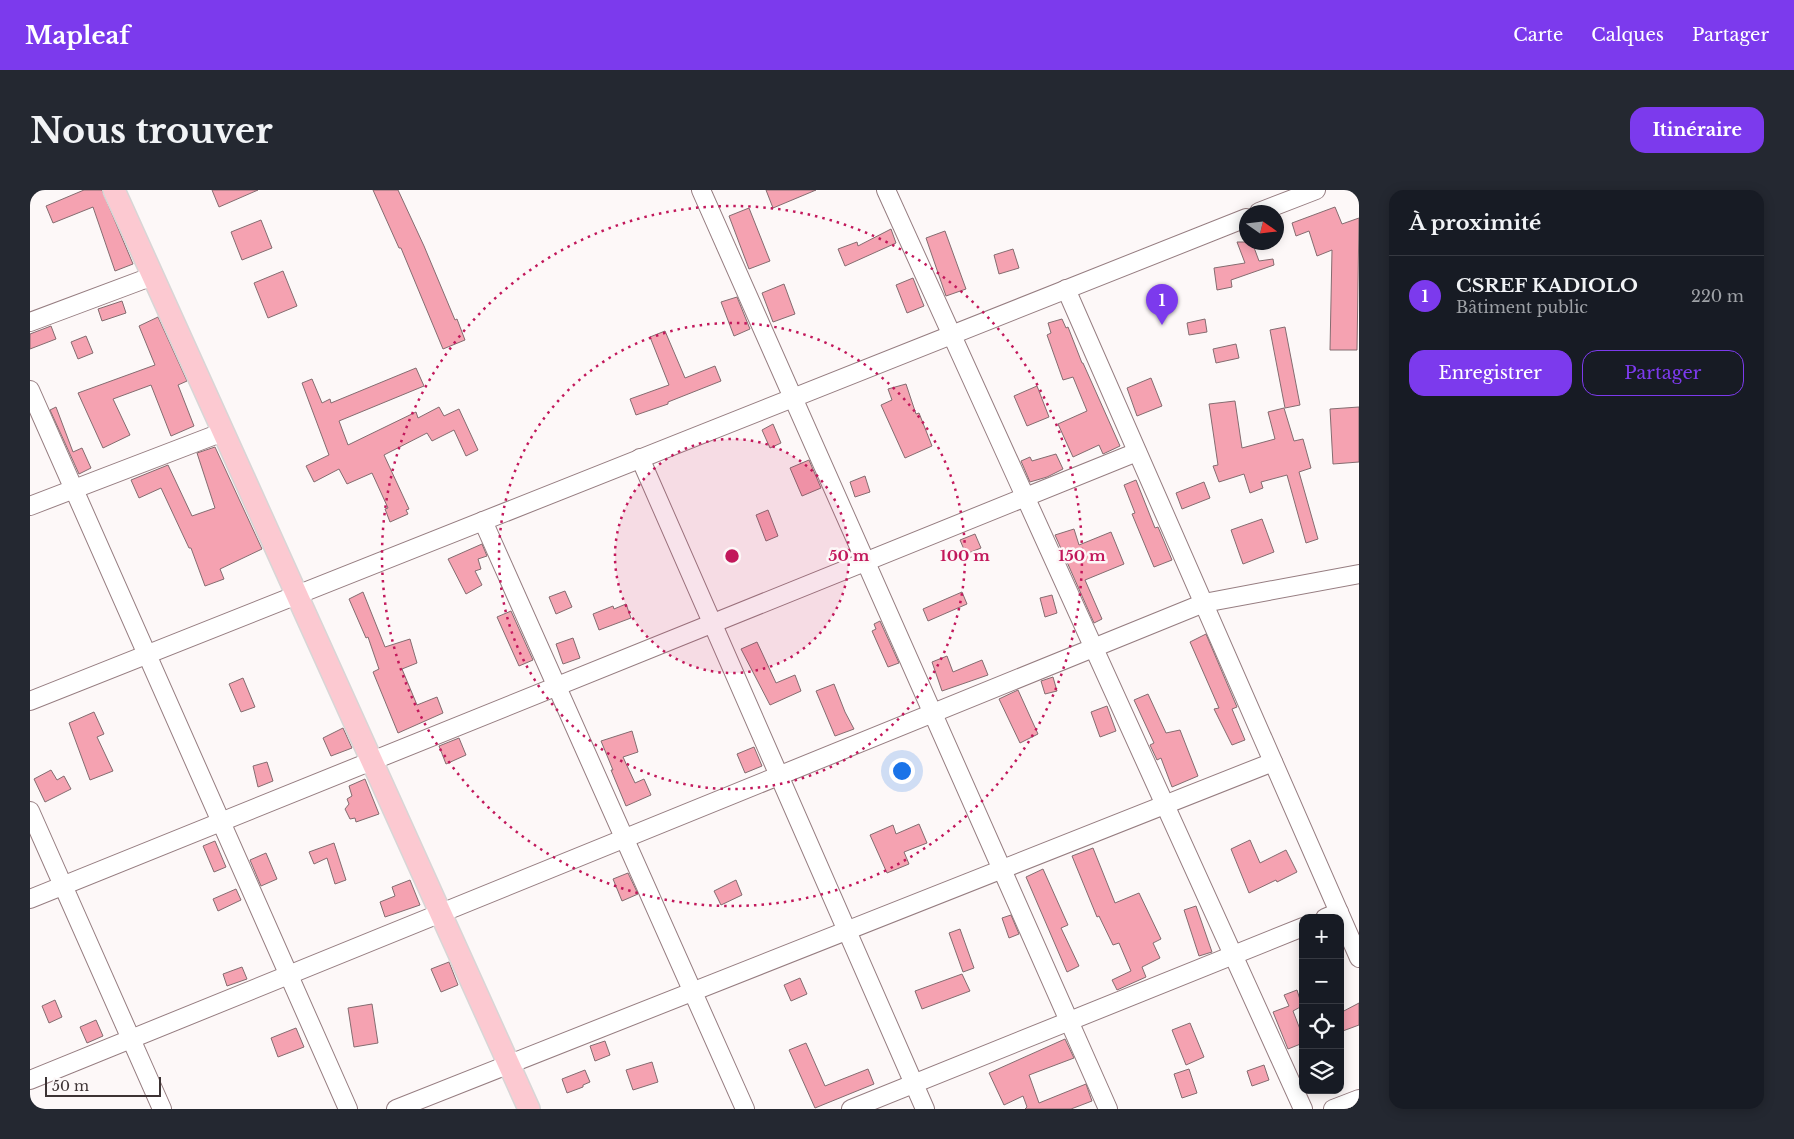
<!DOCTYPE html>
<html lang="fr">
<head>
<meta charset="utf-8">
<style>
  :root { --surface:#171b24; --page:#242831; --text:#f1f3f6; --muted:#9ea1a6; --line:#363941; --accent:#7c3aed }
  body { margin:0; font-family:"Libre Baskerville",serif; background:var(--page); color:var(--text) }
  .controls { position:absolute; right:15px; bottom:15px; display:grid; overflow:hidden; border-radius:10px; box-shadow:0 2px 12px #0003 }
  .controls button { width:45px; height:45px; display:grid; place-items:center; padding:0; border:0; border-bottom:1px solid var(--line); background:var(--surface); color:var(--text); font:25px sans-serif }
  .compass { position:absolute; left:1209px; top:15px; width:45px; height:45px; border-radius:50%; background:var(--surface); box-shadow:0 2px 12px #0003; rotate:104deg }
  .scale { position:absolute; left:15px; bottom:12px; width:116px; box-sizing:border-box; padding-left:5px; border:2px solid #3d3334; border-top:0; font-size:14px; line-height:18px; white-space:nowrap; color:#3d3334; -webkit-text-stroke:4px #fdf8f8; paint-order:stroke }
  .you { position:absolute; left:871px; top:580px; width:18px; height:18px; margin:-12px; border:4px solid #fff; border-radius:50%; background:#1a73e8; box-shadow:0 0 0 8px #1a73e833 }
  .badge { display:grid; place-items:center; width:32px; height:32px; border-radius:50%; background:var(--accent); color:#fff; font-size:16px; font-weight:700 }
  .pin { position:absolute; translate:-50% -41px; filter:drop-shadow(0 1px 2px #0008) }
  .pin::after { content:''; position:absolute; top:26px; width:18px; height:15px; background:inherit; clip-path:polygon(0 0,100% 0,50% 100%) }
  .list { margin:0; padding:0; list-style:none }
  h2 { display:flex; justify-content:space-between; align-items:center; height:65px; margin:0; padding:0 20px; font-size:21px }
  h2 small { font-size:16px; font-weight:400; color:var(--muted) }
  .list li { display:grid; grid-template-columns:32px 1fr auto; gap:15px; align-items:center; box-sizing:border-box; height:80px; padding:0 20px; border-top:1px solid var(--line) }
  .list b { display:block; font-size:19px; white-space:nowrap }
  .list p { margin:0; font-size:16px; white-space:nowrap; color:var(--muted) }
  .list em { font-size:16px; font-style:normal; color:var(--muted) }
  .actions { display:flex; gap:10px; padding:15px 20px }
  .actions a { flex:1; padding:11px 0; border:1px solid var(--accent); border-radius:15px; text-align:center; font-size:18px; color:var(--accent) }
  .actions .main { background:var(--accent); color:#fff }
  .icon { flex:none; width:28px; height:28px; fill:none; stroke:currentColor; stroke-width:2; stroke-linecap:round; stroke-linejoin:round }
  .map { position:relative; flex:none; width:1329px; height:919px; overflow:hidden; border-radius:15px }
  header { display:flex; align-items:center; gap:30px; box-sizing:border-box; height:70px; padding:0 25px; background:var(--accent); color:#fff }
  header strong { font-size:24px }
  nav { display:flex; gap:28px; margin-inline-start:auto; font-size:18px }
  .intro { display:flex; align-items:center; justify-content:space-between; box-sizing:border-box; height:120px; padding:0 30px }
  h1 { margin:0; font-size:35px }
  .button { padding:12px 22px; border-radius:15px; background:var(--accent); color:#fff; font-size:18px; font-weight:700 }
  main { display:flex; gap:30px; padding:0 30px }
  aside { flex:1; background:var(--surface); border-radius:15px; box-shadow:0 2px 12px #0003 }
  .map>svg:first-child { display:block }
  .building { fill:#f5a2b1; stroke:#846c70 }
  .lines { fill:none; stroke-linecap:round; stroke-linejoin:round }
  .minor-casing { stroke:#967d81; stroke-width:20 }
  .major-casing { stroke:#d8d6d6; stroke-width:24 }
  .minor { stroke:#fff; stroke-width:18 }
  .major { stroke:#fcc9d1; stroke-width:21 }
  .ring { fill:none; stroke:#c2185b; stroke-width:2.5; stroke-dasharray:2.5 5 }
  .centre { fill:#c2185b; stroke:#fdf8f8; stroke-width:2.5 }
  .ring-label { font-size:15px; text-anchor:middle; font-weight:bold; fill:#c2185b; stroke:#fdf8f8; stroke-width:5; stroke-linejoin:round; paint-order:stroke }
</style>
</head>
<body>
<header>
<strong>Mapleaf</strong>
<nav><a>Carte</a><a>Calques</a><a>Partager</a></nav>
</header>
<div class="intro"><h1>Nous trouver</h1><a class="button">Itinéraire</a></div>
<main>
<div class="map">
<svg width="1329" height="919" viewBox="0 0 1329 919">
  <rect width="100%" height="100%" fill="#fdf8f8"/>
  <!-- building -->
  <g class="building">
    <path d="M54 0H72L103 74 85 81 63 17 23 33 16 16Z"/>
    <path d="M182 0H228L189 17Z"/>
    <path d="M343 0H368L394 56 425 130 427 129 435 150 413 159 371 58H369Z"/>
    <path d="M736 0H786L743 18Z"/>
    <path d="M1305 17 1312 34 1329 28 1327 160H1300L1302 60 1287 66 1279 41 1266 46 1262 33Z"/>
    <path d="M719 18 740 71 719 79 699 26Z"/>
    <path d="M231 30 242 58 212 70 201 42Z"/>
    <path d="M861 39 866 53 815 76 808 59 827 52 828 56Z"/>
    <path d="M915 41 936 99 916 106 896 48Z"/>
    <path d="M1207 52H1222L1229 71 1243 69 1244 75 1201 90 1202 97 1187 100 1184 78 1215 73Z"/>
    <path d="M983 59 989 78 969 84 964 65Z"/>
    <path d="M253 81 267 116 238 128 224 93Z"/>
    <path d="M883 88 894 116 877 123 866 95Z"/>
    <path d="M754 94 765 124 743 132 732 103Z"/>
    <path d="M707 107 720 139 704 146 691 112Z"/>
    <path d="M92 111 96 123 72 131 68 119Z"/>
    <path d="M128 127 157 191 148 195 164 236 141 246 121 195 83 209 100 245 73 258 48 203 125 175 109 136Z"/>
    <path d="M1032 129 1036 138 1038 137 1052 173H1053L1090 256 1073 264 1069 255 1043 267 1028 234 1057 221 1043 187 1033 190 1017 145 1021 143 1018 133Z"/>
    <path d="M1175 129 1177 142 1159 145 1157 133Z"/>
    <path d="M21 136 26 149 0 159V144Z"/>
    <path d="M1255 137 1270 215 1255 218 1240 140Z"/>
    <path d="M635 141 655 188 685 176 691 191 638 212V214L606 225 600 209 639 195 620 147Z"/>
    <path d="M56 146 63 163 48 169 41 152Z"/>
    <path d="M1206 154 1209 168 1186 173 1183 159Z"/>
    <path d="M386 178 394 196 309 231 318 255 386 222 388 228 409 217 414 226 429 219 448 260 436 266 424 240 402 251 397 243 354 265 379 319 376 320 378 324 360 332 355 319 358 318 342 283 317 294 309 279 284 292 276 276 299 265 272 193 282 189 292 213 300 209 301 213Z"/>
    <path d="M1121 188 1132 216 1107 226 1097 198Z"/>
    <path d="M876 194 886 224 889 223 902 256 875 268 851 215 862 210 858 199Z"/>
    <path d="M1007 196 1019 227 997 236 984 206Z"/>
    <path d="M1205 211 1212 258 1245 249 1238 222 1254 218 1264 251 1273 249 1281 278 1269 282 1288 349 1276 353 1257 285 1231 292 1233 298 1220 303 1214 284 1189 292 1183 276 1188 275 1179 214Z"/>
    <path d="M26 217 43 262 52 258 61 278 49 284 20 220Z"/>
    <path d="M1329 217V272L1303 274 1300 219Z"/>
    <path d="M743 234 751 253 740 258 732 240Z"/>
    <path d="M185 257 232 359 190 379 194 389 175 396 161 358H159L131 298 109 308 101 290 138 275 162 326 185 318 167 263Z"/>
    <path d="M1026 264 1033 279 1017 287 1000 292 991 271 1000 267 1002 271Z"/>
    <path d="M779 270 791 298 772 306 760 278Z"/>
    <path d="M835 286 840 302 825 307 820 292Z"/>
    <path d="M1106 290 1125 338 1128 337 1142 370 1124 377 1102 324 1105 323 1094 295Z"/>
    <path d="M1174 292 1180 308 1152 319 1146 303Z"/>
    <path d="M738 320 748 346 736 351 726 325Z"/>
    <path d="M1232 329 1244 362 1213 374 1201 340Z"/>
    <path d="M1044 339 1049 355 1081 342 1094 374 1055 390 1072 429 1064 433 1025 345Z"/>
    <path d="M945 344 951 358 936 364 930 350Z"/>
    <path d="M452 354 457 366 448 369 451 379 445 381 452 395 436 404 418 369Z"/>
    <path d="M535 401 542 417 526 424 519 407Z"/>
    <path d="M333 402 355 457 380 449 387 473 372 479 387 515 407 507 413 523 368 543 343 482 349 479 338 447 336 448 319 409Z"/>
    <path d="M932 402 937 414 898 431 893 419Z"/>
    <path d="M1022 405 1027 423 1015 427 1010 408Z"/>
    <path d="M596 414 601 428 569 440 563 424 583 416 584 419Z"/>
    <path d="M481 421 503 470 489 476 467 427Z"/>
    <path d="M850 431 869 473 858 477 842 441 846 439 844 434Z"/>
    <path d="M1176 444 1207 517 1202 519 1215 550 1202 555 1184 519 1189 518 1160 452Z"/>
    <path d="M543 448 550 468 533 474 526 454Z"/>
    <path d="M727 452 746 493 765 485 771 501 740 515 711 459Z"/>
    <path d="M917 466 923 482 952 470 958 485 912 501 902 472Z"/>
    <path d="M1023 487 1027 501 1015 504 1011 491Z"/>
    <path d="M213 488 225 517 211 522 199 494Z"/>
    <path d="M804 494 815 522 824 539 805 546 786 501Z"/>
    <path d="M988 500 1008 544 990 553 969 509Z"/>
    <path d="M1118 504 1136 543 1150 540 1168 586 1142 597 1131 568 1127 570 1120 555 1124 553 1104 510Z"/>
    <path d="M1077 516 1086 541 1070 547 1061 522Z"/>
    <path d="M64 522 74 544 67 547 83 581 60 590 39 533Z"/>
    <path d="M313 538 322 558 301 566 293 548Z"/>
    <path d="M602 541 608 562 593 567 605 593 614 589 621 605 596 616 581 580H583L571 551Z"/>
    <path d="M429 548 436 565 416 574 409 556Z"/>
    <path d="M724 557 732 576 715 583 707 564Z"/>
    <path d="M237 572 243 591 228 597 223 576Z"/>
    <path d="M21 580 27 590 34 586 41 599 15 612 4 589Z"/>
    <path d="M335 589 349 624 326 632 325 628 320 629 315 619 319 614 317 609 322 606 319 596Z"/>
    <path d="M889 634 897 653 874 662 879 674 857 683 840 645 863 635 866 644Z"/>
    <path d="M1220 650 1230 673 1256 660 1267 682 1247 692 1246 690 1219 703 1201 659Z"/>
    <path d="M185 651 196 677 184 682 173 656Z"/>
    <path d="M304 653 316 690 305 694 297 668 284 674 279 662Z"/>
    <path d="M1063 658 1085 713 1109 703 1131 749 1123 753 1130 768 1112 777 1116 787 1087 800 1082 790 1101 781 1089 753 1083 755 1069 726 1067 727 1042 666Z"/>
    <path d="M236 663 247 689 231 696 220 670Z"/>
    <path d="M1013 679 1038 735 1031 738 1049 776 1037 782 996 687Z"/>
    <path d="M598 683 608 704 592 711 583 689Z"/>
    <path d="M380 690 390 715 355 727 350 712 365 706 362 697Z"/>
    <path d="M706 690 712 705 691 715 684 701Z"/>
    <path d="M206 699 211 710 188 721 183 709Z"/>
    <path d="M1166 716 1182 762 1169 766 1154 720Z"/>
    <path d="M981 725 989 744 979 748 972 728Z"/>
    <path d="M930 739 944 778 933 782 919 743Z"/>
    <path d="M419 772 428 795 411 802 401 779Z"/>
    <path d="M212 777 217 789 197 796 193 784Z"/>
    <path d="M932 784 940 801 892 819 885 801Z"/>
    <path d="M770 788 777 804 761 811 754 795Z"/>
    <path d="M1267 800 1272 816 1263 821 1273 847V853L1258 859 1243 822 1259 816 1254 805Z"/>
    <path d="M25 810 32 827 19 833 12 816Z"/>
    <path d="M1329 813V835L1310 842V823Z"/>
    <path d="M342 814 348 853 324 857 318 818Z"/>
    <path d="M66 830 73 846 57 853 50 837Z"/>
    <path d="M1160 833 1174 867 1156 875 1142 840Z"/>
    <path d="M266 838 274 857 248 867 241 848Z"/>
    <path d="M1035 849 1044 868 999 885 1009 913 1056 894 1062 911 1041 919H995L997 917 993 906 974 915 959 883Z"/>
    <path d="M575 851 580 865 565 871 560 856Z"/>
    <path d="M776 853 795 896 838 879 844 894 785 918 759 860Z"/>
    <path d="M622 872 628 892 603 900 596 880Z"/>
    <path d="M1234 875 1239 890 1222 896 1217 881Z"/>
    <path d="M1159 879 1167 903 1152 908 1144 884Z"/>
    <path d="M555 880 560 892 553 895V897L537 903 532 889Z"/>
  </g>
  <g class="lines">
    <!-- minor casing -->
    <g class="minor-casing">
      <g id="minor">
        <path d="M671 0 1078 919"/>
        <path d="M856 0 1273 919"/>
        <path d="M1229 22 1286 0"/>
        <path d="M1036 99 1329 768"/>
        <path d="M0 132 123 86"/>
        <path d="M0 200 318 919"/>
        <path d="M610 268 895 919"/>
        <path d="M0 316 193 242"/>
        <path d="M453 331 715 919"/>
        <path d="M0 511 1216 28"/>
        <path d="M0 621 132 919"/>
        <path d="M0 709 1107 262"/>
        <path d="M1295 728 1309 722"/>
        <path d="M0 890 1174 413 1329 384"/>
        <path d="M366 919 1243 572"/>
        <path d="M821 919 1273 737"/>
        <path d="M1303 919 1329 909"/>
      </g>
    </g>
    <!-- major casing -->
    <g class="major-casing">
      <path id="major" d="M84 0 499 919"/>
    </g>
    <!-- minor -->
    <use href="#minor" class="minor"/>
    <!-- major -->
    <use href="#major" class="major"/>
  </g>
  <!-- distance rings -->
  <circle cx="702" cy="366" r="117" fill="#c2185b" fill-opacity=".12"/>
  <g class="ring">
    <circle cx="702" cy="366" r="117"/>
    <circle cx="702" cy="366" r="233"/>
    <circle cx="702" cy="366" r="350"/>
  </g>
  <circle cx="702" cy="366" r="8" class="centre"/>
  <g class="ring-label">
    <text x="819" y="371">50 m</text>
    <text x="935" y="371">100 m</text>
    <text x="1052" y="371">150 m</text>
  </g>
</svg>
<div class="controls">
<button>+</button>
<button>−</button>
<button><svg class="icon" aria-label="locate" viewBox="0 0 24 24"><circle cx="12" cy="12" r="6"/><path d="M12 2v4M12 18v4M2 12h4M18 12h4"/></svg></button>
<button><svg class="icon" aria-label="layers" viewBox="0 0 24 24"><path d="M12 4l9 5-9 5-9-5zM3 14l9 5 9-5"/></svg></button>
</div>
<svg class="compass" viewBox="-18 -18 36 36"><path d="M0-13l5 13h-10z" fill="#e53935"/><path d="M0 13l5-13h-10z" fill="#9ea1a6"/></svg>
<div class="scale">50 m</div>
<div class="you"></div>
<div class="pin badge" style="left:1132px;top:135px">1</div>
</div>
<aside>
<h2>À proximité<small></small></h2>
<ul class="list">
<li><span class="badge">1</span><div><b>CSREF KADIOLO</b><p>Bâtiment public</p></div><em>220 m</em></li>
</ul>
<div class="actions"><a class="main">Enregistrer</a><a>Partager</a></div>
</aside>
</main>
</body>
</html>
